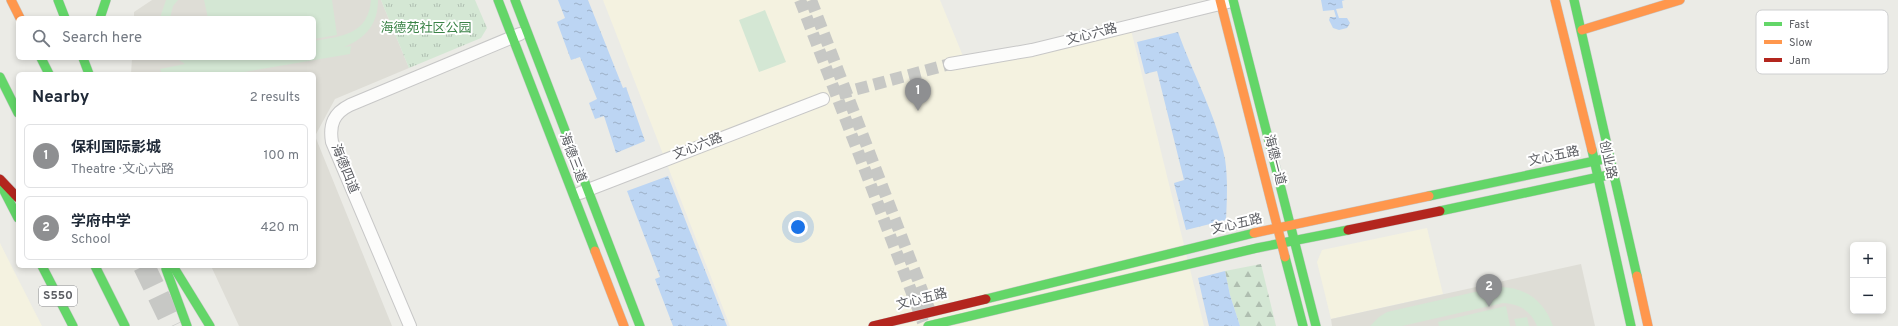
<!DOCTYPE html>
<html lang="en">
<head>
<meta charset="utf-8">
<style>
  :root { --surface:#fff; --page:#f6f6f7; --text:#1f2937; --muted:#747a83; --line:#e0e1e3; --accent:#8e8f91 }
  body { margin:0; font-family:Overpass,"Noto Sans SC",sans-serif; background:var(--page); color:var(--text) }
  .controls { position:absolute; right:12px; bottom:12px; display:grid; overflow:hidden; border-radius:6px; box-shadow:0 2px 6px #0003 }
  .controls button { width:36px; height:36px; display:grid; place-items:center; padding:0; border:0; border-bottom:1px solid var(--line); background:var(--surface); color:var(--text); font:20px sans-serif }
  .you { position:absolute; left:798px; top:227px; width:14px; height:14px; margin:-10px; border:3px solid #fff; border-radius:50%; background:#1a73e8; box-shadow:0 0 0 6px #1a73e833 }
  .badge { display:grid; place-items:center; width:26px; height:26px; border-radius:50%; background:var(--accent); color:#fff; font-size:13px; font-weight:700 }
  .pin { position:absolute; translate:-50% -33px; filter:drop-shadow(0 1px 2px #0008) }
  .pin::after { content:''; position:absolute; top:21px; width:14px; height:12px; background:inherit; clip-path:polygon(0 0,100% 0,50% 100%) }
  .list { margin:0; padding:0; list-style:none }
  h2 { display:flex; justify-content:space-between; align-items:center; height:52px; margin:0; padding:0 16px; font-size:17px }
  h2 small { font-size:13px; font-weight:400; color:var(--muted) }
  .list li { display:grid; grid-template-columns:26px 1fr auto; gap:12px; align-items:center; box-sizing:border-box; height:64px; margin:0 8px 8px; padding:0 8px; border:1px solid var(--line); border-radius:6px }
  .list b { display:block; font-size:15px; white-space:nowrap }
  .list p { margin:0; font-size:13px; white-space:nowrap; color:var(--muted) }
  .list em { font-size:13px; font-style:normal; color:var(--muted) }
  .icon { flex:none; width:22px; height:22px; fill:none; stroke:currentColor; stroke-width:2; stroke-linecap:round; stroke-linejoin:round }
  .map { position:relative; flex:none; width:1898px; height:326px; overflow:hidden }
  .search { position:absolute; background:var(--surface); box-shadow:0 2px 6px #0003; left:16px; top:16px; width:300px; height:44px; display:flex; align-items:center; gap:10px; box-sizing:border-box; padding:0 14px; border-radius:6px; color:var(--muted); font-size:15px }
  .panel { position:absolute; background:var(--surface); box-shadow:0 2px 6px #0003; left:16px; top:72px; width:300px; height:196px; border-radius:6px }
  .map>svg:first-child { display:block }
  .commercial { fill:#f4f2e0 }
  .education { fill:#deddd6 }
  .forest { fill:url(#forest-firs) }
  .park { fill:url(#park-tufts) }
  .garden { fill:#d4e7d4 }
  .water { fill:url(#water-ripples) }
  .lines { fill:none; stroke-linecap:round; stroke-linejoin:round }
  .street-tunnel { stroke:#c7c8c5; stroke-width:12; stroke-dasharray:12 6; stroke-linecap:butt }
  .highway-tunnel { stroke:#c7c8c5; stroke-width:22; stroke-dasharray:22 11; stroke-linecap:butt }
  .street-casing { stroke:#c7c7c7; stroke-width:14 }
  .fast-casing { stroke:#c8c8c8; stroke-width:10 }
  .slow-casing { stroke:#c8c8c8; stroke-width:10 }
  .jam-casing { stroke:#c8c8c8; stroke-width:10 }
  .street { stroke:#fcfcfb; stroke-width:12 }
  .fast { stroke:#63d668; stroke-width:9 }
  .slow { stroke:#ff974d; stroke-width:9 }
  .jam { stroke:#b3261e; stroke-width:9 }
  .labels { text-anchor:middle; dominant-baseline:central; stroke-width:4; stroke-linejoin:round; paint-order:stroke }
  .shield { fill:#fff; stroke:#8d8e92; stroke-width:1 }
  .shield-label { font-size:12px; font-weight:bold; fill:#5c5e63 }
  .park-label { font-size:13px; fill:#3b8347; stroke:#fff }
  .street-label { font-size:13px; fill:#5c5e63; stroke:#fff }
  .key { fill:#fff; stroke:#cecfd0; stroke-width:1 }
  .key-label { font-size:11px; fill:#5c5e63 }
</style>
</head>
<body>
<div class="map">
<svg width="1898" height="326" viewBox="0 0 1898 326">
  <defs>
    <pattern id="forest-firs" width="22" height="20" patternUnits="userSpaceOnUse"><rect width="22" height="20" fill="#d4e7d4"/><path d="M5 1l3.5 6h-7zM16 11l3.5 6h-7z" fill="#afbeb0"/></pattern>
    <pattern id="park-tufts" width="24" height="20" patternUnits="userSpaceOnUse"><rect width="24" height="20" fill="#d4e7d4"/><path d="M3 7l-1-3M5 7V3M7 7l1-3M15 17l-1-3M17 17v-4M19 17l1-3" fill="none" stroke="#afbeb0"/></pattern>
    <pattern id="water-ripples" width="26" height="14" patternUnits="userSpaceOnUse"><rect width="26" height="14" fill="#bcd5f3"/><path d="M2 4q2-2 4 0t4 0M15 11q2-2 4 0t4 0" fill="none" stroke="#9cb0c8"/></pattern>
  </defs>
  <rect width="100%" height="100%" fill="#ebebe6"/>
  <!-- commercial -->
  <g class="commercial">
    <path d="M603 0H940L965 61 1130 26 1204 326H730Z"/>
    <path d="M1427 228 1443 294 1331 319 1317 262 1322 250Z"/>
    <path d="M0 243 15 273 42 326H0Z"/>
  </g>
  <!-- education -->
  <g class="education">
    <path d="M152 0H381L409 68 335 99 315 136 392 326H239L211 266H314V74H131L132 58H314V18H134V12Z"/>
    <path d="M1581 264 1595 326H1332L1331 319Z"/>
  </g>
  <!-- forest -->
  <path class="forest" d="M1261 264 1276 326H1240L1230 295 1225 271Z"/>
  <!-- park -->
  <path class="park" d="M381 0H475L487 28 481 38 409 68Z"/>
  <!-- garden -->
  <g class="garden">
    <path d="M166 0H178L173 6 170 18H160Z"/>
    <path d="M204 0H332L337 35 314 39V18H208Z"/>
    <path d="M371 0H378C378 24 366 38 344 47L351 46 350 54 232 74H162L160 69 185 64 176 58 209 60 220 58H314V41C342 36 368 35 371 0Z"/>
    <path d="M765 10 786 62 759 72 739 20Z"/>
    <path d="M1497 287C1524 286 1544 300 1553 326H1537C1531 311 1520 304 1503 303L1402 326H1370L1379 317 1387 312Z"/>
    <path d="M1506 306 1510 326H1439L1438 322Z"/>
    <path d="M1527 317 1529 326H1516L1514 319Z"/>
  </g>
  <!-- water -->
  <g class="water">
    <path d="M558 0H588L623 88 626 87 645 141 616 153 604 116 595 119 589 103 597 99 580 57 571 60 557 22 565 18Z"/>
    <path d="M1321 0H1345L1342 1 1343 8 1336 9 1339 18H1347L1350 23 1347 28 1339 30 1333 28 1329 20 1330 17H1336L1334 10 1323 11Z"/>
    <path d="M1178 32C1193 74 1216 115 1225 159 1228 179 1227 200 1226 220L1186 230 1174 183 1184 180 1157 71 1145 74 1137 42Z"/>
    <path d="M668 176 727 326H673L655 279 660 277 627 191Z"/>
    <path d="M1225 271 1230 295 1240 326H1209L1198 278Z"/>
  </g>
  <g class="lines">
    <!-- street-tunnel -->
    <g class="street-tunnel">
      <path d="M800 0 923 322"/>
      <path d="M811 0 933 319"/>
      <path d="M839 94 950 64"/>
    </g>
    <!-- highway-tunnel -->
    <path class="highway-tunnel" d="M144 266 173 326"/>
    <!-- street casing -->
    <g class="street-casing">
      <g id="street">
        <path d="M950 64 1032 50 1228 2"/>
        <path d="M580 193 823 99"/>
        <path d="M410 326 332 142C329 124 334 113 350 105L520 34"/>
      </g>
    </g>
    <!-- fast casing -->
    <g class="fast-casing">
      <g id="fast">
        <path d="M58 0 65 18"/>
        <path d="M498 0 595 251"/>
        <path d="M515 0 640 326"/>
        <path d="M1233 0 1316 326"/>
        <path d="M1574 0 1637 276"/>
        <path d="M100 18 106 0"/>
        <path d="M41 58 49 74"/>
        <path d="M83 58 89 74"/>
        <path d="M0 77 18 113"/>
        <path d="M1592 150 1631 326"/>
        <path d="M1 185 18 218"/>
        <path d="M1429 196 1609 158"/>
        <path d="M1440 211 1613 174"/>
        <path d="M1285 257 1303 326"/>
        <path d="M42 266 73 326"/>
        <path d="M95 266 125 326"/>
        <path d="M173 266 210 326"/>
        <path d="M166 269 187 326"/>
        <path d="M986 299 1254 233"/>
        <path d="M928 326 1257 248 1348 230"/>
      </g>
    </g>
    <!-- slow casing -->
    <g class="slow-casing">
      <g id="slow">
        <path d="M11 0 20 18"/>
        <path d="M1220 0 1285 257"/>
        <path d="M1555 0 1592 150"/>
        <path d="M1582 30 1680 0"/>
        <path d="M1254 233 1429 196"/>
        <path d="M595 251 624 326"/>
        <path d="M1637 276 1648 326"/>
      </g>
    </g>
    <!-- jam casing -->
    <g class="jam-casing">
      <g id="jam">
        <path d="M0 179 18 198"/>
        <path d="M1348 230 1440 211"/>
        <path d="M873 326 986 299"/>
      </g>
    </g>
    <!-- street -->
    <use href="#street" class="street"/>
    <!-- fast -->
    <use href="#fast" class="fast"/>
    <!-- slow -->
    <use href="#slow" class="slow"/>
    <!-- jam -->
    <use href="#jam" class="jam"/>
  </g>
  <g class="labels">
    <!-- shield labels -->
    <rect class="shield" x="39" y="286" width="38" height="20" rx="3"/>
    <g class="shield-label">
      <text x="58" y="296">S550</text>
    </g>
    <!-- park labels -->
    <g class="park-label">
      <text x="426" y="29">海德苑社区公园</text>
    </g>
    <!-- street labels -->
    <g class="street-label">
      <text transform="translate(1092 35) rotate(-14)">文心六路</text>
      <text transform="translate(698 147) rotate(-21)">文心六路</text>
      <text transform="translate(1554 157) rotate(-12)">文心五路</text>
      <text transform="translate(572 158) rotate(69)">海德三道</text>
      <text transform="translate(1274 160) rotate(76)">海德一道</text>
      <text transform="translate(1607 160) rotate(78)">创业路</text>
      <text transform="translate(344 169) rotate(68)">海德四道</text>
      <text transform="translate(1237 225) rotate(-13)">文心五路</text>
      <text transform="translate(922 300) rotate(-14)">文心五路</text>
    </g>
  </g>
  <!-- legend -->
  <rect x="1756" y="10" width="132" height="64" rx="6" class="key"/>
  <rect x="1764" y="22" width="18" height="4" fill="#63d668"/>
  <rect x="1764" y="40" width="18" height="4" fill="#ff974d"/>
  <rect x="1764" y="58" width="18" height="4" fill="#b3261e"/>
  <g class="key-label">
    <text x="1789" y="28">Fast</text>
    <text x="1789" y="46">Slow</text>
    <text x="1789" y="64">Jam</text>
  </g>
</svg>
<div class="controls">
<button>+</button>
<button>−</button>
</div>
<div class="you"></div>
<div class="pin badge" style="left:918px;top:111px">1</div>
<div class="pin badge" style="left:1489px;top:307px">2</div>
<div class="search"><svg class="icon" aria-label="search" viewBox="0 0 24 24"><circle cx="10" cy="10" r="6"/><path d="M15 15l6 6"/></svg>Search here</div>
<section class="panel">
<h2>Nearby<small>2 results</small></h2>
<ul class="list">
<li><span class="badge">1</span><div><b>保利国际影城</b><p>Theatre · 文心六路</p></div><em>100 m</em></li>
<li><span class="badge">2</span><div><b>学府中学</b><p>School</p></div><em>420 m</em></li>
</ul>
</section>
</div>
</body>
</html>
